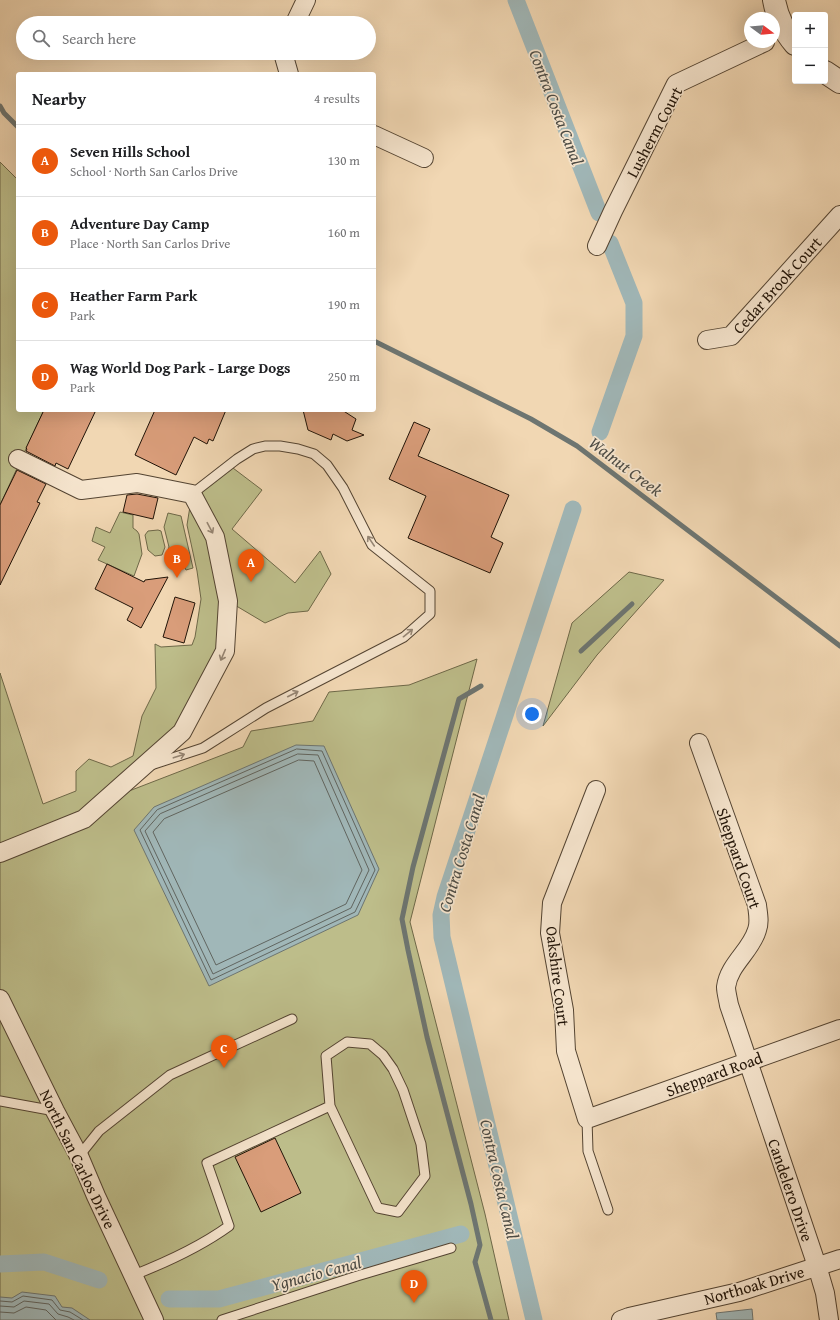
<!DOCTYPE html>
<html lang="en">
<head>
<meta charset="utf-8">
<style>
  :root { --surface:#fff; --page:#f6f6f6; --text:#202124; --muted:#757577; --line:#e0e0e0; --accent:#ea580c }
  body { margin:0; font-family:"Gentium Book Plus",serif; background:var(--page); color:var(--text) }
  .controls { position:absolute; right:12px; top:12px; display:grid; overflow:hidden; border-radius:4px; box-shadow:0 4px 16px #0002 }
  .controls button { width:36px; height:36px; display:grid; place-items:center; padding:0; border:0; border-bottom:1px solid var(--line); background:var(--surface); color:var(--text); font:20px sans-serif }
  .compass { position:absolute; left:744px; top:12px; width:36px; height:36px; border-radius:50%; background:var(--surface); box-shadow:0 4px 16px #0002; rotate:106deg }
  .you { position:absolute; left:532px; top:714px; width:14px; height:14px; margin:-10px; border:3px solid #fff; border-radius:50%; background:#1a73e8; box-shadow:0 0 0 6px #1a73e833 }
  .badge { display:grid; place-items:center; width:26px; height:26px; border-radius:50%; background:var(--accent); color:#fff; font-size:13px; font-weight:700 }
  .pin { position:absolute; translate:-50% -33px; filter:drop-shadow(0 1px 2px #0008) }
  .pin::after { content:''; position:absolute; top:21px; width:14px; height:12px; background:inherit; clip-path:polygon(0 0,100% 0,50% 100%) }
  .list { margin:0; padding:0; list-style:none }
  h2 { display:flex; justify-content:space-between; align-items:center; height:52px; margin:0; padding:0 16px; font-size:17px }
  h2 small { font-size:13px; font-weight:400; color:var(--muted) }
  .list li { display:grid; grid-template-columns:26px 1fr auto; gap:12px; align-items:center; box-sizing:border-box; height:72px; padding:0 16px; border-top:1px solid var(--line) }
  .list b { display:block; font-size:15px; white-space:nowrap }
  .list p { margin:0; font-size:13px; white-space:nowrap; color:var(--muted) }
  .list em { font-size:13px; font-style:normal; color:var(--muted) }
  .icon { flex:none; width:22px; height:22px; fill:none; stroke:currentColor; stroke-width:2; stroke-linecap:round; stroke-linejoin:round }
  .map { position:relative; flex:none; width:840px; height:1320px; overflow:hidden }
  .search { position:absolute; background:var(--surface); box-shadow:0 4px 16px #0002; left:16px; top:16px; width:360px; height:44px; display:flex; align-items:center; gap:10px; box-sizing:border-box; padding:0 14px; border-radius:22px; color:var(--muted); font-size:15px }
  .panel { position:absolute; background:var(--surface); box-shadow:0 4px 16px #0002; left:16px; top:72px; width:360px; height:340px; border-radius:4px }
  .map>svg:first-child { display:block }
  .green { fill:#bdbd8a; stroke:#6e6848 }
  .water { fill:#a0b7b8; stroke:#6d7571 }
  .lines { fill:none; stroke-linecap:round; stroke-linejoin:round }
  .shore { stroke:#606560; stroke-width:1 }
  .stream { stroke:#6d7571; stroke-width:5 }
  .canal { stroke:#a0b7b8; stroke-width:17 }
  .building { fill:#d99d7a; stroke:#201307 }
  .service-casing { stroke:#544432; stroke-width:11 }
  .minor-casing { stroke:#544432; stroke-width:20 }
  .tertiary-casing { stroke:#544432; stroke-width:24 }
  .service { stroke:#f6e5ce; stroke-width:9 }
  .minor { stroke:#f6e5ce; stroke-width:18 }
  .tertiary { stroke:#f6e5ce; stroke-width:22 }
  .oneway { stroke:#968674 }
  .labels { text-anchor:middle; dominant-baseline:central; stroke-width:3.5; stroke-linejoin:round; paint-order:stroke }
  .street-label { font-size:16px; fill:#201307; stroke:#f6e5ce }
  .water-label { font-size:17px; font-style:italic; fill:#4d4c45; stroke:#f6e5ce }
</style>
</head>
<body>
<div class="map">
<svg width="840" height="1320" viewBox="0 0 840 1320">
  <rect width="100%" height="100%" fill="#f1d7b3"/>
  <filter id="stains"><feTurbulence type="fractalNoise" baseFrequency=".005" numOctaves="4"/><feColorMatrix values="0 0 0 0 .2 0 0 0 0 .09 0 0 0 0 .02 0 0 0 .5 -.17"/></filter>
  <radialGradient id="worn" r=".72"><stop offset=".6" stop-color="#630" stop-opacity="0"/><stop offset="1" stop-color="#630" stop-opacity=".3"/></radialGradient>
  <!-- green -->
  <g class="green">
    <path d="M0 162 18 180V410H44L0 505Z"/>
    <path d="M229 465 262 490 232 529 295 583 320 551 331 574 308 611 288 613 265 623 228 601 225 651 182 732 129 791 243 747 251 731 313 721 329 692 409 685 477 659 410 922 485 1214 509 1320H0V673L43 804 76 791V771L89 759 111 767 133 756 142 716 156 688 155 644 161 647 192 645 195 637 201 599 197 571 187 525 192 494Z"/>
    <path d="M120 512 133 515V528L137 531 139 534 142 554 134 576 98 560 105 547 92 541 96 527 110 533Z"/>
    <path d="M168 513 181 516 193 568 186 570 184 566 166 556 169 547 164 527Z"/>
    <path d="M158 530 161 531 165 547 162 555 155 556 148 550 145 535 148 531Z"/>
    <path d="M629 572 664 580 597 655 543 726 572 623Z"/>
  </g>
  <!-- water -->
  <g class="water">
    <path d="M296 745 324 746 379 869 358 915 209 986 134 830 154 807Z"/>
    <path d="M22 1292 55 1296 62 1307 72 1308 90 1320H0V1297L12 1298Z"/>
    <path d="M752 1309 753 1320H717L716 1313Z"/>
  </g>
  <g class="lines">
    <!-- shore -->
    <g class="shore">
      <path d="M297 749 322 751 375 870 355 912 211 980 140 830 157 810Z"/>
      <path d="M298 754 318 755 369 870 351 908 213 974 145 831 160 814Z"/>
      <path d="M299 760 314 761 362 870 346 904 216 965 153 832 164 819Z"/>
      <path d="M0 1301 12 1302 23 1296 52 1300 60 1310 70 1312 83 1320"/>
      <path d="M0 1306 14 1307 24 1301 49 1304 58 1314 68 1317 74 1320"/>
      <path d="M0 1312 14 1313 26 1307 46 1310 56 1320"/>
    </g>
    <!-- stream -->
    <g class="stream">
      <path d="M0 106 4 113 18 127"/>
      <path d="M374 341 531 419 577 446 840 646"/>
      <path d="M581 651 632 604"/>
      <path d="M481 686 459 699 413 867 402 919 408 950 427 1037 471 1204 480 1245 475 1262 491 1320"/>
    </g>
    <!-- canal -->
    <g class="canal">
      <path d="M516 0 599 213"/>
      <path d="M600 432 634 336V303L610 243"/>
      <path d="M0 1264 44 1262 99 1280"/>
      <path d="M169 1299H219L461 1234"/>
      <path d="M534 1320 442 937 441 915 445 897 573 509"/>
    </g>
  </g>
  <!-- building -->
  <g class="building">
    <path d="M44 410H96L68 469 56 463 55 466 26 451 27 449 26 448Z"/>
    <path d="M155 410H226L213 441 209 439 207 444 194 437 176 475 135 455Z"/>
    <path d="M303 410H342L356 419 352 430 364 435 347 441 333 434 331 440 308 430Z"/>
    <path d="M414 422 430 429 418 456 509 495 491 537 503 543 490 573 408 538 426 496 389 479Z"/>
    <path d="M17 470 46 484 37 502 40 503 0 585V505Z"/>
    <path d="M137 494 158 498 153 519 123 512 127 495Z"/>
    <path d="M107 564 144 582 145 580 168 577 141 628 127 620 133 608 95 589Z"/>
    <path d="M175 597 195 603 184 643 163 637Z"/>
    <path d="M275 1138 301 1193 261 1212 235 1157Z"/>
  </g>
  <g class="lines">
    <!-- service casing -->
    <g class="service-casing">
      <g id="service">
        <path d="M151 765 203 748 266 708 404 637 430 614V591L372 545 343 488 327 465 314 454 298 449 280 446H265L253 449 237 459 192 494"/>
        <path d="M0 1101 55 1111"/>
        <path d="M587 1119 588 1151 608 1210"/>
        <path d="M79 1156 99 1131 170 1075 292 1019"/>
        <path d="M134 1275C167 1262 200 1247 229 1226L207 1163 330 1106 378 1208 398 1212 425 1176 421 1144 403 1090 393 1069 383 1055 370 1044 347 1042 326 1056 330 1106"/>
        <path d="M222 1320 357 1276 451 1248"/>
      </g>
    </g>
    <!-- minor casing -->
    <g class="minor-casing">
      <g id="minor">
        <path d="M295 23 306 0"/>
        <path d="M283 53 289 74"/>
        <path d="M374 135 424 158"/>
        <path d="M597 246 613 211 676 84 765 42"/>
        <path d="M707 340 731 336 840 215"/>
        <path d="M699 743 757 905C758 914 760 922 757 930 751 951 729 964 726 987 726 992 728 999 729 1005L817 1266 825 1293 829 1320"/>
        <path d="M596 790 552 903 550 933 564 1010 566 1051 587 1119 840 1029"/>
        <path d="M0 853 84 819 182 732 225 651 228 601 215 537 192 494 137 483 81 490 18 459"/>
        <path d="M0 999 55 1111 79 1156 96 1196 154 1320"/>
        <path d="M621 1320 629 1317 739 1292 840 1259"/>
      </g>
    </g>
    <!-- tertiary casing -->
    <g class="tertiary-casing">
      <g id="tertiary">
        <path d="M774 0C777 17 784 31 795 44"/>
        <path d="M825 72 840 82"/>
      </g>
    </g>
    <!-- service -->
    <use href="#service" class="service"/>
    <!-- minor -->
    <use href="#minor" class="minor"/>
    <!-- tertiary -->
    <use href="#tertiary" class="tertiary"/>
  </g>
  <!-- one-way arrows -->
  <defs><path id="oneway-shaft" d="M-6 0H5M1.5-3L5.5 0L1.5 3" fill="none" stroke-width="1.6" stroke-linecap="round" stroke-linejoin="round"/></defs>
  <g class="oneway">
    <use href="#oneway-shaft" transform="translate(210 528) rotate(62)"/>
    <use href="#oneway-shaft" transform="translate(371 541) rotate(-124)"/>
    <use href="#oneway-shaft" transform="translate(408 633) rotate(-39)"/>
    <use href="#oneway-shaft" transform="translate(223 655) rotate(113)"/>
    <use href="#oneway-shaft" transform="translate(293 694) rotate(-27)"/>
    <use href="#oneway-shaft" transform="translate(179 756) rotate(-18)"/>
  </g>
  <g class="labels">
    <!-- street labels -->
    <g class="street-label">
      <text transform="translate(654 132) rotate(-62)">Lusherm Court</text>
      <text transform="translate(777 285) rotate(-48)">Cedar Brook Court</text>
      <text transform="translate(739 858) rotate(71)">Sheppard Court</text>
      <text transform="translate(558 976) rotate(83)">Oakshire Court</text>
      <text transform="translate(714 1074) rotate(-20)">Sheppard Road</text>
      <text transform="translate(78 1159) rotate(64)">North San Carlos Drive</text>
      <text transform="translate(791 1190) rotate(71)">Candelero Drive</text>
      <text transform="translate(754 1285) rotate(-16)">Northoak Drive</text>
    </g>
    <!-- water labels -->
    <g class="water-label">
      <text transform="translate(557 107) rotate(69)">Contra Costa Canal</text>
      <text transform="translate(626 466) rotate(37)">Walnut Creek</text>
      <text transform="translate(461 853) rotate(-73)">Contra Costa Canal</text>
      <text transform="translate(500 1179) rotate(77)">Contra Costa Canal</text>
      <text transform="translate(316 1273) rotate(-15)">Ygnacio Canal</text>
    </g>
  </g>
  <rect width="100%" height="100%" filter="url(#stains)"/>
  <rect width="100%" height="100%" fill="url(#worn)"/>
</svg>
<div class="controls">
<button>+</button>
<button>−</button>
</div>
<svg class="compass" viewBox="-18 -18 36 36"><path d="M0-13l5 13h-10z" fill="#e53935"/><path d="M0 13l5-13h-10z" fill="#757577"/></svg>
<div class="you"></div>
<div class="pin badge" style="left:251px;top:582px">A</div>
<div class="pin badge" style="left:177px;top:578px">B</div>
<div class="pin badge" style="left:224px;top:1068px">C</div>
<div class="pin badge" style="left:414px;top:1303px">D</div>
<div class="search"><svg class="icon" aria-label="search" viewBox="0 0 24 24"><circle cx="10" cy="10" r="6"/><path d="M15 15l6 6"/></svg>Search here</div>
<section class="panel">
<h2>Nearby<small>4 results</small></h2>
<ul class="list">
<li><span class="badge">A</span><div><b>Seven Hills School</b><p>School · North San Carlos Drive</p></div><em>130 m</em></li>
<li><span class="badge">B</span><div><b>Adventure Day Camp</b><p>Place · North San Carlos Drive</p></div><em>160 m</em></li>
<li><span class="badge">C</span><div><b>Heather Farm Park</b><p>Park</p></div><em>190 m</em></li>
<li><span class="badge">D</span><div><b>Wag World Dog Park - Large Dogs</b><p>Park</p></div><em>250 m</em></li>
</ul>
</section>
</div>
</body>
</html>
